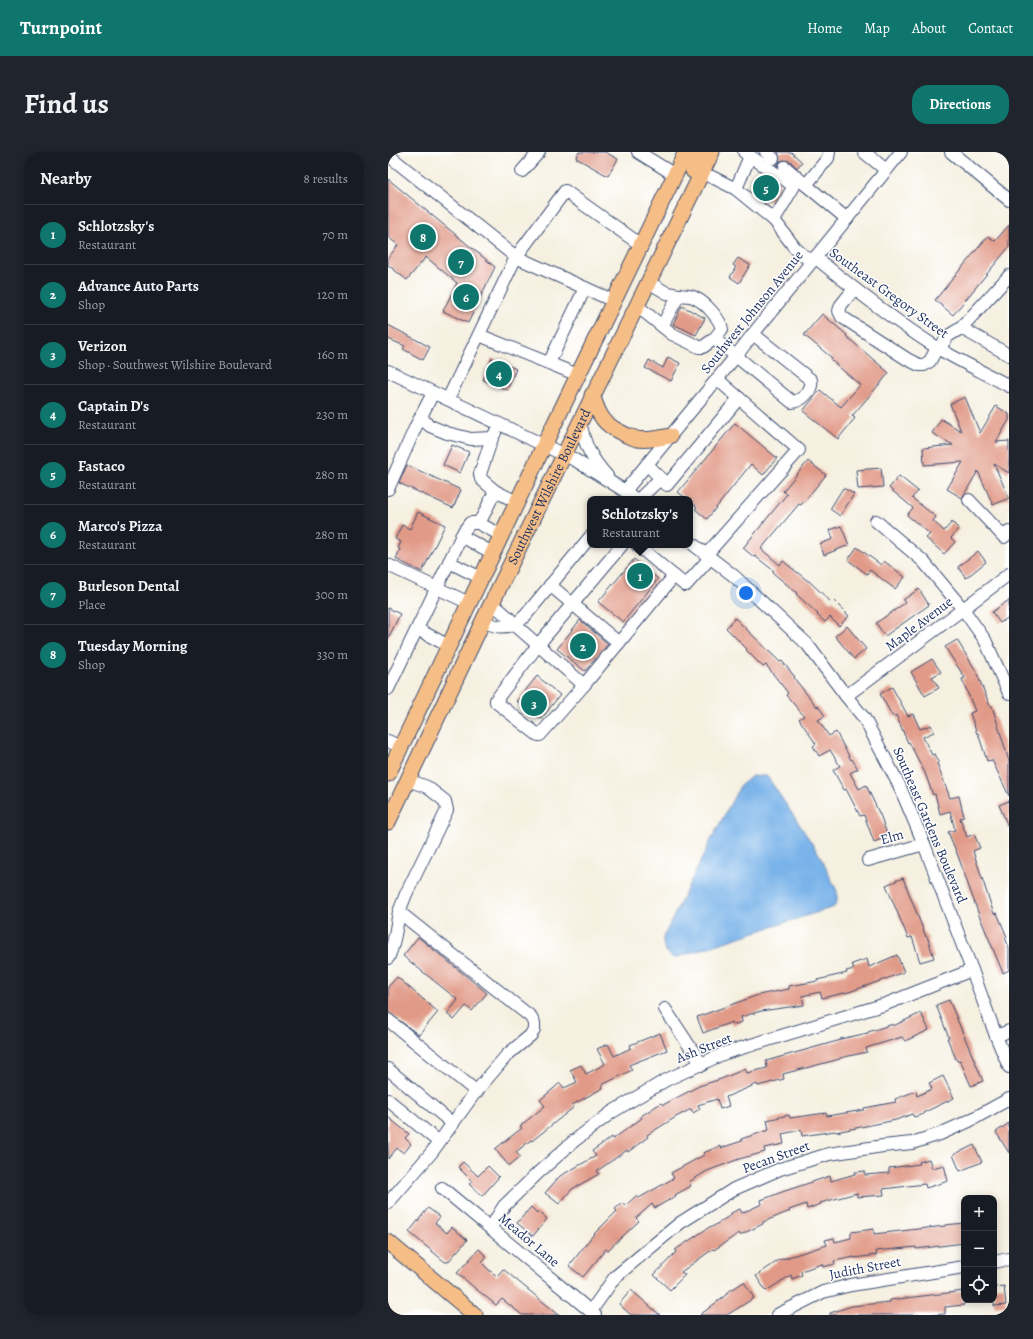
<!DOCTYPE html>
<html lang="en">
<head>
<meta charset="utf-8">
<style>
  :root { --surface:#171b24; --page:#20242c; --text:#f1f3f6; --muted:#9ea1a6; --line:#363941; --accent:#0f766e }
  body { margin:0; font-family:Alegreya,serif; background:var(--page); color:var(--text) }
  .controls { position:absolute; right:12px; bottom:12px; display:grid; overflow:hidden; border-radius:8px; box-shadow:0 2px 10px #0003 }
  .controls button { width:36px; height:36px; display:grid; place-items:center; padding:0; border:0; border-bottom:1px solid var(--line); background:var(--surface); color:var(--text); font:20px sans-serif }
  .you { position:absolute; left:358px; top:441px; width:14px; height:14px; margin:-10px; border:3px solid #fff; border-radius:50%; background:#1a73e8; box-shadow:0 0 0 6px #1a73e833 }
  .badge { display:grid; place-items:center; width:26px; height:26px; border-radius:50%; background:var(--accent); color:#fff; font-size:13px; font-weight:700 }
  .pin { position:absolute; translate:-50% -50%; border:2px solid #fff; box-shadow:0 1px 4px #0006 }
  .popup { position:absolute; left:199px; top:344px; width:106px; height:52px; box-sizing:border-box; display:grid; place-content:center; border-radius:8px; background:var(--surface); filter:drop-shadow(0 1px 3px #0005); font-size:13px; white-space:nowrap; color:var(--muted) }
  .popup b { font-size:15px; color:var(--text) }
  .popup::after { content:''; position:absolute; left:50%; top:100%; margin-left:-8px; border:8px solid transparent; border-top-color:var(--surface) }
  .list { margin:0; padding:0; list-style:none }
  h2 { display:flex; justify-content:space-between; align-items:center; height:52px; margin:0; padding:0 16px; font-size:17px }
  h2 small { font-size:13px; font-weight:400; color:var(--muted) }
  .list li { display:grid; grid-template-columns:26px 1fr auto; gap:12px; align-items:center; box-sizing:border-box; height:60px; padding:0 16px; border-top:1px solid var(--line) }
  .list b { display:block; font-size:15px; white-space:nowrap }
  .list p { margin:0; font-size:13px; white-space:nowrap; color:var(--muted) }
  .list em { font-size:13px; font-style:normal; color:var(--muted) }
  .icon { flex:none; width:22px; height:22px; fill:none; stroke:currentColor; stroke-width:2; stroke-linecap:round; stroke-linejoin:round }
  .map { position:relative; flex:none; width:621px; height:1163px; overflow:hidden; border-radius:16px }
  header { display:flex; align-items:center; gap:24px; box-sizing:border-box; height:56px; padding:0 20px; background:var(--accent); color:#fff }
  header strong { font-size:19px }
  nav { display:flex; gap:22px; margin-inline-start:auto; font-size:14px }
  .intro { display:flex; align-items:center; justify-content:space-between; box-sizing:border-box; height:96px; padding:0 24px }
  h1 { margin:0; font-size:28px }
  .button { padding:10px 18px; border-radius:16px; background:var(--accent); color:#fff; font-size:14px; font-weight:700 }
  main { display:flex; gap:24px; padding:0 24px }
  aside { flex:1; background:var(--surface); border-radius:16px; box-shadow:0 2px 10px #0003 }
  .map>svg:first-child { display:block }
  .water { fill:#79b3e9; stroke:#4a71a4 }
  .building { fill:#e19a87 }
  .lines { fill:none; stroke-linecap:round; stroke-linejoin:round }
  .minor-casing { stroke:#3c4c72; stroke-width:14 }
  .major-casing { stroke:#3c4c72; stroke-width:17 }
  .minor { stroke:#fff; stroke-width:12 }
  .major { stroke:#f6be87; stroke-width:15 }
  .labels { text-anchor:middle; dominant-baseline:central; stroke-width:3; stroke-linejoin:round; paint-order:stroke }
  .street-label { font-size:14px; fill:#1b2f5e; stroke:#fff }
</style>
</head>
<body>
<header>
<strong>Turnpoint</strong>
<nav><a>Home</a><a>Map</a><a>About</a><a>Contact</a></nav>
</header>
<div class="intro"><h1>Find us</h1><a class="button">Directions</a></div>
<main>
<aside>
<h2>Nearby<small>8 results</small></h2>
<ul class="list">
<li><span class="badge">1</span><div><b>Schlotzsky's</b><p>Restaurant</p></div><em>70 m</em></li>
<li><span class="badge">2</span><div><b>Advance Auto Parts</b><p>Shop</p></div><em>120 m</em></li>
<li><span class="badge">3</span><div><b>Verizon</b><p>Shop · Southwest Wilshire Boulevard</p></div><em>160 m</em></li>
<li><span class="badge">4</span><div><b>Captain D's</b><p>Restaurant</p></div><em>230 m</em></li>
<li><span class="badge">5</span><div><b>Fastaco</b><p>Restaurant</p></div><em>280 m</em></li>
<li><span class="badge">6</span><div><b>Marco's Pizza</b><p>Restaurant</p></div><em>280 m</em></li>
<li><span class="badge">7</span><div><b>Burleson Dental</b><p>Place</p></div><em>300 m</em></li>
<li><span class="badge">8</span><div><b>Tuesday Morning</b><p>Shop</p></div><em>330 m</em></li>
</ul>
</aside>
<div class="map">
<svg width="621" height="1163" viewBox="0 0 621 1163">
  <rect width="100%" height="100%" fill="#fff"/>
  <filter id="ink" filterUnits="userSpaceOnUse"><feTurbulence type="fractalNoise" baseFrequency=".025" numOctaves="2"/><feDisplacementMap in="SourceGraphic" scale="8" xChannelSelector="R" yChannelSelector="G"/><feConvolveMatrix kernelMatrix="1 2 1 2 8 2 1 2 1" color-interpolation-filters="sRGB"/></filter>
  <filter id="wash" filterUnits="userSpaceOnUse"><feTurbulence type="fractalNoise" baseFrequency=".012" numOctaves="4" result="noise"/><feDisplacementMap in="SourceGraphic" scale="16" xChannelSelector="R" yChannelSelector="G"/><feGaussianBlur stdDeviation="0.9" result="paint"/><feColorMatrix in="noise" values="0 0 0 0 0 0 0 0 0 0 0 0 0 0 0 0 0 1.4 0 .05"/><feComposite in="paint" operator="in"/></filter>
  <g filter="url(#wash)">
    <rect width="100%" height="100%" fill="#f5f0e0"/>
    <!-- water -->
    <path class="water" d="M364 624H379L431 702 449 739V748L446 755 286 806C277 800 275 796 275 786L323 688 352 634Z"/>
    <g id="blocks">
      <!-- building -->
      <g class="building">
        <path d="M191 0H217L230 7 220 24 188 6Z"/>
        <path d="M390 0H403L414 10 409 16 402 9 395 8 392 10 390 14 388 13 391 11 392 7Z"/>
        <path d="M373 21 391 33 383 49 363 40Z"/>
        <path d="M0 27 107 115 80 171 55 159 69 131 38 105 19 128 0 113V106L10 93 0 85Z"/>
        <path d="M621 73V95L565 163 547 148 600 84 607 89Z"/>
        <path d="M350 106 362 113 351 131 342 125 348 115 345 113Z"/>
        <path d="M294 154 317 166 308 183 285 172Z"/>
        <path d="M434 162 459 183 458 184 501 221 464 264 467 266 450 287 415 259 432 238 453 255 472 233 443 208 444 206 416 183Z"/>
        <path d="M0 173 42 195 35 208 15 197 17 194 0 187Z"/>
        <path d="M280 205 292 211 283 229 257 216 261 208 275 216Z"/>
        <path d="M104 206 128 217 119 238 95 228Z"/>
        <path d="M577 245 592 281 608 254 621 262V268L608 290 621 289V321L606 312 621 346 605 353 590 319 574 346 559 337 575 310 536 313 535 296 565 293 544 281 553 267 573 279 562 252Z"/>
        <path d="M347 271 389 306 375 323 363 312 319 367 307 357 309 355 302 349V347H299L290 340Z"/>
        <path d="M64 293 81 300 72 321 55 313Z"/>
        <path d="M420 309 438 323 413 353 411 352 373 397 392 413 395 409 420 429H421L443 450 445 448 461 464 451 474 442 465 437 470 429 463 430 462 408 442 409 441 385 421 386 419 367 404 366 405 355 396 399 342 395 339Z"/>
        <path d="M19 313 73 338 65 356 11 331Z"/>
        <path d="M493 316 495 335 470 337 468 318Z"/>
        <path d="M511 324 530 339 524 346 548 365 545 369 556 379 564 370 571 377 563 386 567 390 556 402 538 386 542 382 519 363 525 356 501 336Z"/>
        <path d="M455 336 466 342 452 364 442 357Z"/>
        <path d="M30 360 57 373 34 420 8 407 12 397 10 396 13 390 7 387 14 373 22 377Z"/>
        <path d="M453 374 461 393 436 403 432 392 445 387 442 378Z"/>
        <path d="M469 395 493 413 496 409 517 425 507 437 482 418 479 422 460 408Z"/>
        <path d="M590 399 598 410 578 426 570 415Z"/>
        <path d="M246 407 270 427 235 470 210 450Z"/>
        <path d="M531 437 541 453 497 484 488 471 517 451 515 448Z"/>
        <path d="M621 448V465L612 471 604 460Z"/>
        <path d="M0 456 12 462 0 487Z"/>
        <path d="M347 466 392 510 394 509 407 525 406 526 429 555 430 554 437 564 430 568 441 584 448 580 463 608 464 607 470 617 462 621 471 637 478 633 493 665 500 685 486 690 476 663 472 664 458 637 456 638 445 618 452 614 442 598 431 604 425 594 428 592 411 567 416 564 398 543 400 541 378 513 375 515 358 498 359 497 338 476Z"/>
        <path d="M192 468 220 492 197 519 169 497Z"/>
        <path d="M459 474 478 497 466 507 447 484Z"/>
        <path d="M569 488 588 519 602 554H604L613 583 621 609V644L604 608 599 609 590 581 589 582 582 561 587 559 574 527 577 526 557 495Z"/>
        <path d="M544 507 553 520 544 525 551 536 537 544 523 520Z"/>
        <path d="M149 524 172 543 153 567 129 549Z"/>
        <path d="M504 535 520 564 525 562 532 577 543 573 546 580 535 585 544 603 547 602 551 610 549 611 562 646 571 644 576 665 572 666 579 685 586 682 592 696 585 699 606 762 609 761 619 785 617 786 621 795V818L615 821 591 763 570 704 560 680 567 678 562 659 552 662 547 642 545 643 537 621 521 590 520 591 508 563 505 565 492 542Z"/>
        <path d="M621 649V677L611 653Z"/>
        <path d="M515 726 538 785 539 784 546 806 532 810 524 785 520 786 498 733Z"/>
        <path d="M30 785 99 841 84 859 78 854 66 868 59 862 70 848 15 804Z"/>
        <path d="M509 803 516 820 495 828 461 840 434 846 432 840 414 844 416 853 373 859 353 865 354 870 345 873 344 870 315 881 309 865 370 843 401 837V834L430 829 429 828 459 821 458 819 466 817 464 812 479 807 481 815Z"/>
        <path d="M9 825 50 860 31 883 0 860V835Z"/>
        <path d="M561 848 595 929 583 934 572 908 569 909 559 886H561L548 853Z"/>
        <path d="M533 861 541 878 517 889 514 885 478 896 479 900 452 906V907L395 922 396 927 370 934 369 932 338 945 341 954 332 957 329 947 310 953 312 957 305 961 303 957 288 965 259 983 260 985 240 1000 239 998 209 1019 211 1022 184 1037 171 1052 157 1041 172 1024 208 1004 204 999 224 985 225 987 254 966 253 964 273 951 275 953 311 934 333 927 357 917 359 921 379 916 378 909 453 888 452 887 480 881V880L505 872V874Z"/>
        <path d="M272 881 279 898 241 913 244 918 214 933 215 936 184 953 186 955 144 989 143 988 128 1000 132 1005 121 1014 107 997 134 976 132 974 157 954 152 948 172 931 176 936 189 930 182 918 193 913 198 922 217 912 209 897 220 892 226 904 243 896 242 893Z"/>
        <path d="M555 924 566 946 535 961 536 962 526 965 524 962 508 968 448 980 447 979 414 984 413 978 394 982 396 992 376 996 377 1000 351 1007 319 1019 301 1030 303 1034 287 1043 288 1044 267 1056 264 1052 248 1066 251 1069 220 1098 218 1097 195 1125 181 1114 205 1083 229 1059 227 1057 234 1051 237 1054 248 1044 251 1046 286 1026 283 1021 316 1003 315 1001 332 994 333 996 354 989 353 987 381 978 379 968 401 963 402 966 438 961 439 964 476 958V956L508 950 507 947 528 939 529 944 544 937 541 931Z"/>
        <path d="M0 965 21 982 17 986 23 992 16 1001 9 996 0 1007Z"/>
        <path d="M621 971V1001L608 980Z"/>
        <path d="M586 993 594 1010 572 1019 565 1003Z"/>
        <path d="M541 1007 544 1016 556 1013 560 1029 538 1036 537 1032 495 1037 496 1043 469 1045V1041L432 1051 433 1052 419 1057 418 1052 401 1058 402 1059 375 1070V1072L352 1083 351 1081 326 1098 325 1097 293 1120 297 1123 282 1138 266 1123 288 1100 287 1098 323 1074 324 1075 343 1063V1061L352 1057 354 1061 374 1052 373 1048 394 1040 442 1024 443 1029 467 1022V1020L477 1019V1023L501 1021V1016L532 1012 531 1010Z"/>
        <path d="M75 1010 90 1024 100 1014 111 1025 94 1044 81 1032 84 1029 70 1015Z"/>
        <path d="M143 1055 149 1061 150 1059 159 1067 145 1084 129 1071Z"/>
        <path d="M40 1056 52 1065 47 1071 59 1081 64 1075 79 1088 60 1110H57L21 1080Z"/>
        <path d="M576 1071V1091L528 1097V1095L488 1099 489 1103 466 1106V1105L446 1109 447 1112 435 1115 434 1112 413 1119 414 1123 404 1127 403 1123 378 1139 368 1124 391 1108 439 1093 437 1088 446 1086 447 1090 463 1086V1080L486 1077V1082L557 1074V1073Z"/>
        <path d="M91 1097 99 1105 94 1111 101 1118 109 1124 115 1117 171 1163H134L114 1147 108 1153 88 1137 69 1121Z"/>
        <path d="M356 1130 366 1146 339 1163H312L339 1142 338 1141Z"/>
        <path d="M616 1134 618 1153 606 1154V1135Z"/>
        <path d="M243 1138 272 1163H243L231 1152Z"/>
        <path d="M576 1139V1153L557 1155V1162L545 1163H442V1161L464 1154 502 1150V1148Z"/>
      </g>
    </g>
  </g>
  <g filter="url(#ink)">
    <use href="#blocks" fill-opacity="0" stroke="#3c4c72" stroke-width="1"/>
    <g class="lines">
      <!-- minor casing -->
      <g class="minor-casing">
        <g id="minor">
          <path d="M250 0 287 23"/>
          <path d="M356 0 406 34 386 68"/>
          <path d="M378 0 385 6"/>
          <path d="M441 0 440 6 418 33 459 67"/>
          <path d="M476 0 498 18"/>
          <path d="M563 0 621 48"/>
          <path d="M0 3 128 105 60 247"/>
          <path d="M397 15 418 33"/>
          <path d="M134 19 151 0"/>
          <path d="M313 22 324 25 348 37 386 68 407 96 423 110"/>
          <path d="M348 37 362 4"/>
          <path d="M427 105C466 137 505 168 548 195 571 209 597 221 621 234"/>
          <path d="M260 130 279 141 291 143 274 174"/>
          <path d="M466 137 453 153 451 159 454 165 519 207 531 213H536L542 209 549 196"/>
          <path d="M291 143C296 144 303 143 307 146 317 150 332 167 334 177L326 187"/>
          <path d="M226 149 128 105 177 39 253 93"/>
          <path d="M248 153 284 182 311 195H315L326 187 348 204 404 250C414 249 425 238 423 228L365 182"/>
          <path d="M573 176 621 203"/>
          <path d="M91 183 190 223"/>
          <path d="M551 197 560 184 573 176 621 124"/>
          <path d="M161 211 197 136"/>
          <path d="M0 219 187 308 237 339 247 347"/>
          <path d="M34 262 35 268 42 274 59 281 83 287 104 286 107 281"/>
          <path d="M192 268C196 293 203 306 219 324"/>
          <path d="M259 312 279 333 351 246"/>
          <path d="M0 337 28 274 45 241"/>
          <path d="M107 339 129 350"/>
          <path d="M237 339 348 204 365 182 513 0"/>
          <path d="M251 347 273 326"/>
          <path d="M581 348 616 385 621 380"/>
          <path d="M488 369 535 409 575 457 597 488 621 541"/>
          <path d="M90 371 113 383"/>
          <path d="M73 384 105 401"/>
          <path d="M202 385 137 464 127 473 196 533 286 424 249 393"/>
          <path d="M302 390 346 424 419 492 458 544 476 566 511 633 536 692 584 818 608 884 621 915"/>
          <path d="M318 403 411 298 329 227"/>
          <path d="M61 410 93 426"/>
          <path d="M0 413 81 451"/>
          <path d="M286 424 297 433H298L322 406"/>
          <path d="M162 433 231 491"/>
          <path d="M95 469C108 475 112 476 127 473L122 467 104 451"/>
          <path d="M29 477 61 494"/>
          <path d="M196 533 152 583H150L108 550V548L150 493 234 393"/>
          <path d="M0 537 76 379 82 371H90L95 364 107 339 93 327 92 322 104 286"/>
          <path d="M458 544 575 457 621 422"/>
          <path d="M0 589 13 595"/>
          <path d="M480 708 536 692"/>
          <path d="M0 806C7 792 8 775 11 760"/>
          <path d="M277 857 314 913"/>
          <path d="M0 868 89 940"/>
          <path d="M608 884 621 879"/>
          <path d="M0 917 65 972"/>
          <path d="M0 948 51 990"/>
          <path d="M54 1036 207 1163"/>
          <path d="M0 1051 44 1000 86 942 119 903 143 883 146 877V871L143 865 11 760 18 742 59 658 57 649 39 635 20 628"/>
          <path d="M103 1075 116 1054 151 1020 186 989 224 960 278 928 337 901 498 852 584 818"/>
          <path d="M606 1110 621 1107"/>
          <path d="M203 1159 227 1125 292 1071 346 1037 392 1017 441 1002 495 994 524 991 552 982 581 969 621 947"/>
          <path d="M389 1163 435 1140 463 1133 576 1115"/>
        </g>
      </g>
      <!-- major casing -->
      <g class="major-casing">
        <g id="major">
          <path d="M310 0 303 13 305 19 313 22"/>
          <path d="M204 243C207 250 209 258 213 264 219 275 236 283 249 287 259 289 272 286 282 284"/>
          <path d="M0 622 161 283 298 0"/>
          <path id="s1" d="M0 670 95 469 324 0"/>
          <path d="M0 1090 87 1163"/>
        </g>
      </g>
      <!-- minor -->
      <use href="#minor" class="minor"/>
      <!-- major -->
      <use href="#major" class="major"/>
    </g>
  </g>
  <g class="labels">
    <!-- street labels -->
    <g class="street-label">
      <text transform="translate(501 141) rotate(36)">Southeast Gregory Street</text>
      <text transform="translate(364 160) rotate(-51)">Southwest Johnson Avenue</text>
      <text stroke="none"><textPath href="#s1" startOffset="372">Southwest Wilshire Boulevard</textPath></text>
      <text transform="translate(531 472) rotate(-37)">Maple Avenue</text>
      <text transform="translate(542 673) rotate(67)">Southeast Gardens Boulevard</text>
      <text transform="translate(504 685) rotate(-16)">Elm</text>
      <text transform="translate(316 896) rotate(-22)">Ash Street</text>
      <text transform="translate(388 1005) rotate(-20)">Pecan Street</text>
      <text transform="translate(141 1088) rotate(40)">Meador Lane</text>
      <text transform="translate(477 1116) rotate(-11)">Judith Street</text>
    </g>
  </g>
</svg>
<div class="controls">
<button>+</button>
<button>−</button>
<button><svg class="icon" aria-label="locate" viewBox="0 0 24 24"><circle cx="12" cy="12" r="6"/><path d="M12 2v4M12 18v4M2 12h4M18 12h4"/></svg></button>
</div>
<div class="you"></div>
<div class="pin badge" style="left:252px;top:424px">1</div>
<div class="popup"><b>Schlotzsky's</b>Restaurant</div>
<div class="pin badge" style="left:195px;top:494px">2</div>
<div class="pin badge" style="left:146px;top:551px">3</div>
<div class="pin badge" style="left:111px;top:222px">4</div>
<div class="pin badge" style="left:378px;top:36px">5</div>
<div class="pin badge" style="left:78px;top:145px">6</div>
<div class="pin badge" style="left:73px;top:110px">7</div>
<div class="pin badge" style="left:35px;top:85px">8</div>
</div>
</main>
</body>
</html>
